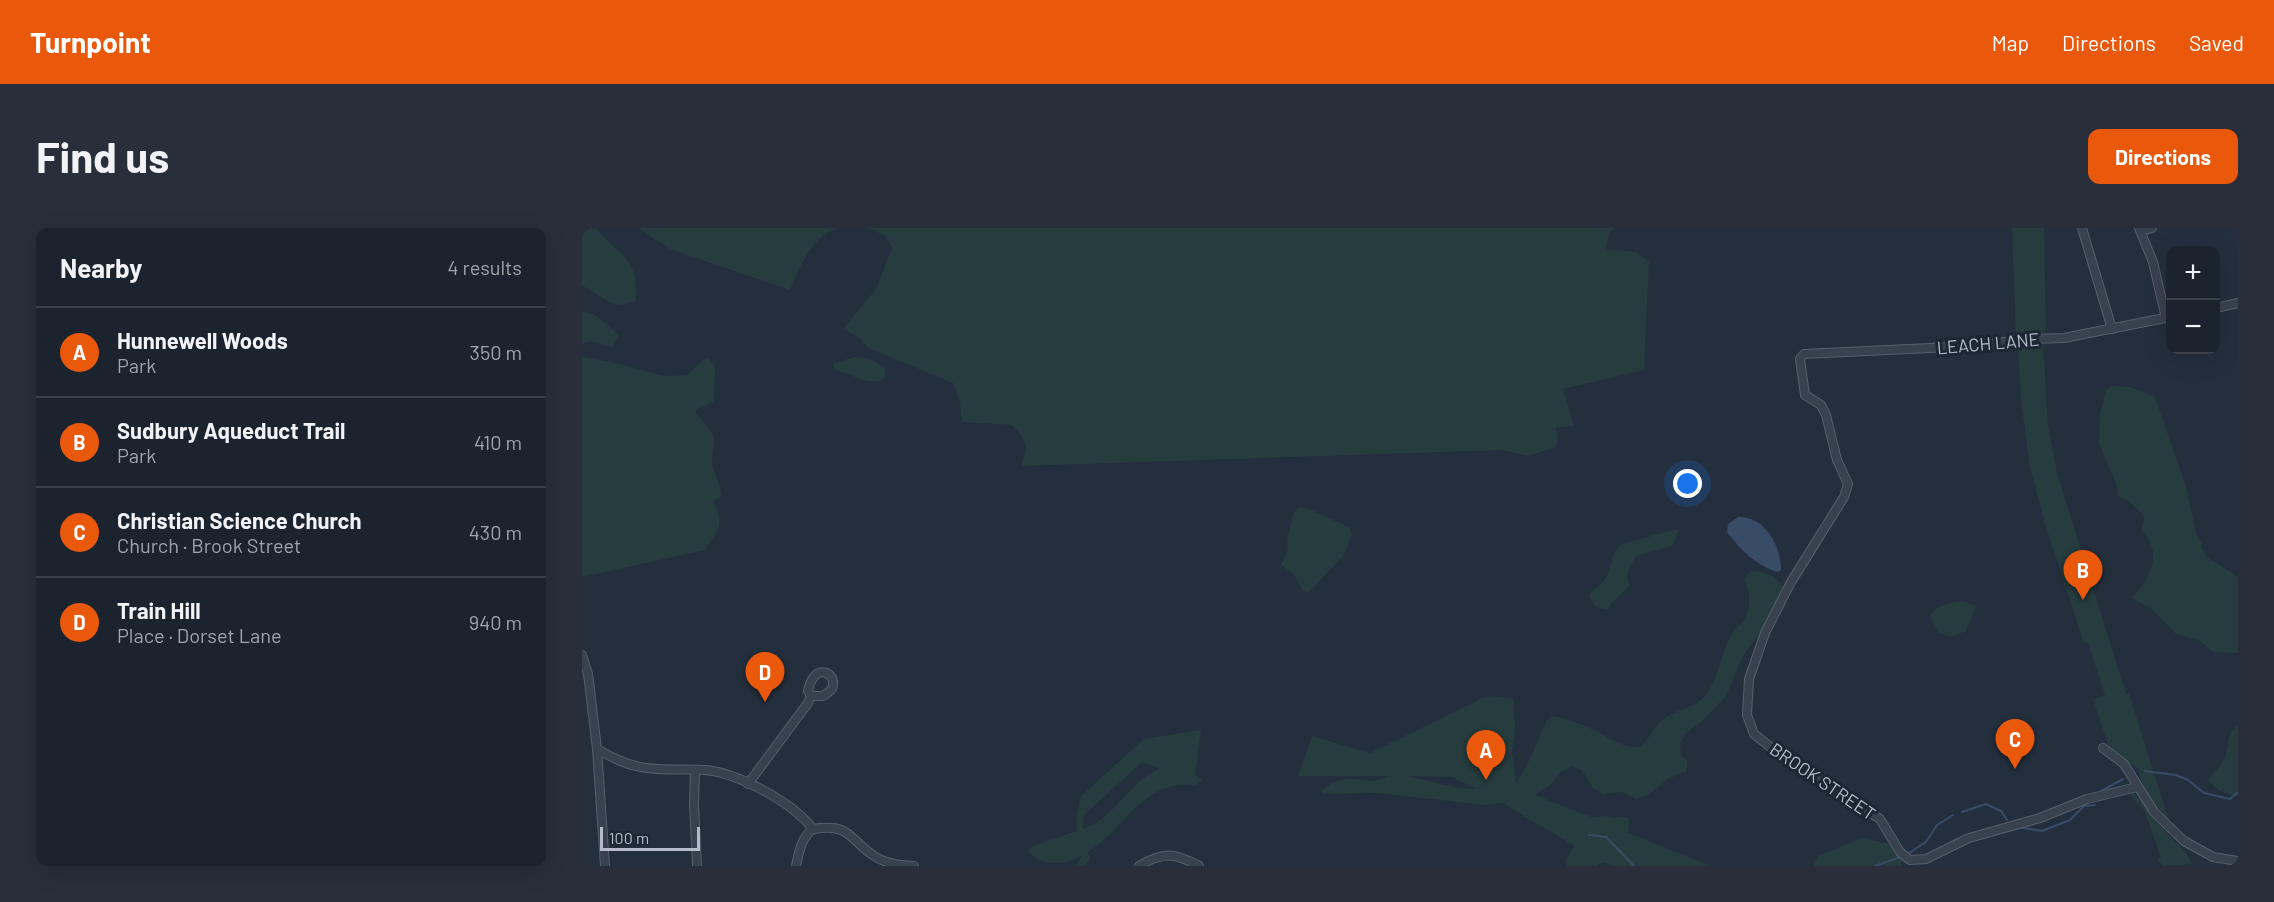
<!DOCTYPE html>
<html lang="en">
<head>
<meta charset="utf-8">
<style>
  :root { --surface:#1b232e; --page:#282f3a; --text:#f1f3f6; --muted:#a0a4aa; --line:#39404a; --accent:#ea580c }
  body { margin:0; font-family:Barlow,sans-serif; background:var(--page); color:var(--text) }
  .controls { position:absolute; right:18px; top:18px; display:grid; overflow:hidden; border-radius:12px; box-shadow:0 6px 24px #0002 }
  .controls button { width:54px; height:54px; display:grid; place-items:center; padding:0; border:0; border-bottom:2px solid var(--line); background:var(--surface); color:var(--text); font:30px sans-serif }
  .scale { position:absolute; left:18px; bottom:15px; width:100px; box-sizing:border-box; padding-left:6px; border:3px solid #b4bcc9; border-top:0; font-size:16px; line-height:21px; white-space:nowrap; color:#b4bcc9; -webkit-text-stroke:4px #1d2633; paint-order:stroke }
  .you { position:absolute; left:1106px; top:256px; width:21px; height:21px; margin:-15px; border:4px solid #fff; border-radius:50%; background:#1a73e8; box-shadow:0 0 0 9px #1a73e833 }
  .badge { display:grid; place-items:center; width:39px; height:39px; border-radius:50%; background:var(--accent); color:#fff; font-size:20px; font-weight:700 }
  .pin { position:absolute; translate:-50% -50px; filter:drop-shadow(0 2px 3px #0008) }
  .pin::after { content:''; position:absolute; top:32px; width:21px; height:18px; background:inherit; clip-path:polygon(0 0,100% 0,50% 100%) }
  .list { margin:0; padding:0; list-style:none }
  h2 { display:flex; justify-content:space-between; align-items:center; height:78px; margin:0; padding:0 24px; font-size:26px }
  h2 small { font-size:20px; font-weight:400; color:var(--muted) }
  .list li { display:grid; grid-template-columns:39px 1fr auto; gap:18px; align-items:center; box-sizing:border-box; height:90px; padding:0 24px; border-top:2px solid var(--line) }
  .list b { display:block; font-size:22px; white-space:nowrap }
  .list p { margin:0; font-size:20px; white-space:nowrap; color:var(--muted) }
  .list em { font-size:20px; font-style:normal; color:var(--muted) }
  .map { position:relative; flex:none; width:1656px; height:638px; overflow:hidden; border-radius:12px }
  header { display:flex; align-items:center; gap:36px; box-sizing:border-box; height:84px; padding:0 30px; background:var(--accent); color:#fff }
  header strong { font-size:28px }
  nav { display:flex; gap:33px; margin-inline-start:auto; font-size:21px }
  .intro { display:flex; align-items:center; justify-content:space-between; box-sizing:border-box; height:144px; padding:0 36px }
  h1 { margin:0; font-size:42px }
  .button { padding:15px 27px; border-radius:12px; background:var(--accent); color:#fff; font-size:21px; font-weight:700 }
  main { display:flex; gap:36px; padding:0 36px }
  aside { flex:1; background:var(--surface); border-radius:12px; box-shadow:0 6px 24px #0002 }
  .map>svg:first-child { display:block }
  .green { fill:#263c3f; fill-rule:evenodd }
  .water { fill:#394c67 }
  .lines { fill:none; stroke-linecap:round; stroke-linejoin:round }
  .stream { stroke:#394c67; stroke-width:2 }
  .street-casing { stroke:#565f6c; stroke-width:10 }
  .street { stroke:#38414e; stroke-width:8 }
  .labels { text-anchor:middle; dominant-baseline:central; stroke-width:6; stroke-linejoin:round; paint-order:stroke }
  .street-label { font-size:18px; fill:#b4bcc9; stroke:#1d2633 }
</style>
</head>
<body>
<header>
<strong>Turnpoint</strong>
<nav><a>Map</a><a>Directions</a><a>Saved</a></nav>
</header>
<div class="intro"><h1>Find us</h1><a class="button">Directions</a></div>
<main>
<aside>
<h2>Nearby<small>4 results</small></h2>
<ul class="list">
<li><span class="badge">A</span><div><b>Hunnewell Woods</b><p>Park</p></div><em>350 m</em></li>
<li><span class="badge">B</span><div><b>Sudbury Aqueduct Trail</b><p>Park</p></div><em>410 m</em></li>
<li><span class="badge">C</span><div><b>Christian Science Church</b><p>Church · Brook Street</p></div><em>430 m</em></li>
<li><span class="badge">D</span><div><b>Train Hill</b><p>Place · Dorset Lane</p></div><em>940 m</em></li>
</ul>
</aside>
<div class="map">
<svg width="1656" height="638" viewBox="0 0 1656 638">
  <rect width="100%" height="100%" fill="#242f3e"/>
  <!-- green -->
  <g class="green">
    <path d="M0 0H13C39 30 56 27 54 72 28 86 21 66 0 58Z"/>
    <path d="M57 0H255C228 11 219 37 208 62L88 21Z"/>
    <path d="M286 0H1033L1027 5 1024 21 1054 24 1067 33 1062 142 981 161 992 198 973 200 976 207 974 219 946 228 921 222 439 238C447 218 445 212 430 197L380 194 378 174 371 155 286 120 278 110 261 101 294 61 310 20 304 8Z"/>
    <path d="M1430 0H1462L1464 105 1434 109Z"/>
    <path d="M0 83 15 88 37 107 30 119 8 113 0 116Z"/>
    <path d="M1461 115 1466 197 1475 245 1544 466H1547L1587 592C1570 573 1563 565 1555 540L1528 522 1511 472 1523 467 1506 415H1502L1462 293 1447 234 1439 172 1436 118Z"/>
    <path d="M0 129 34 135 82 148 105 147 125 129 133 137 132 173 113 183C119 192 130 201 132 211 133 221 128 230 131 240 135 252 138 254 139 268L131 274C144 295 135 304 123 322L0 349Z"/>
    <path d="M273 129 285 130 303 139V149C292 161 269 146 254 142L251 138 252 135Z"/>
    <path d="M1529 158 1549 159 1573 169 1604 259 1615 309 1620 316 1619 319 1625 329 1656 349V425L1632 424 1616 412 1594 406 1570 381 1550 370C1562 358 1577 335 1569 317 1567 311 1562 305 1559 300L1563 292C1557 279 1548 275 1536 268L1535 258 1517 216 1518 187 1524 162Z"/>
    <path d="M723 279 768 300 770 307 762 327 727 364 721 363 712 346 699 337 706 322 705 307 707 304 712 284 717 280Z"/>
    <path d="M1095 301 1097 302 1090 318 1054 328 1045 346 1047 358 1029 376 1026 382C1016 381 1010 378 1007 367 1012 361 1019 357 1024 350 1031 337 1027 327 1040 316Z"/>
    <path d="M1168 343C1185 343 1199 350 1205 367L1161 428 1144 468 1120 493 1103 506 1098 515 1099 527 1105 532V543L1086 551 1066 567 1055 571 1040 564 1021 566 1011 560 1000 542 989 539 980 543 968 557 953 567 1009 589 1022 588 1033 590C1038 588 1042 588 1047 591L1046 605 1129 638H1033L1021 634 1014 638H985L984 631 993 618 920 575 902 577 795 565 742 566 738 563C746 558 754 552 764 551 780 549 788 558 806 548H716L730 508 788 525 905 468 931 470 933 499 930 524 934 556 944 539 965 492 971 488C981 490 991 493 1001 497 1014 502 1043 522 1056 519 1065 517 1070 501 1077 495 1089 482 1108 482 1120 471 1139 452 1137 421 1154 401 1160 395 1164 391 1166 383 1169 374 1167 359 1162 352ZM825 548 871 549 894 561 876 560Z"/>
    <path d="M1381 373 1394 378 1384 403 1368 409 1356 404 1348 389C1353 376 1368 375 1381 373Z"/>
    <path d="M1656 497V569L1638 563 1626 553C1629 545 1637 541 1641 533 1649 521 1642 506 1656 497Z"/>
    <path d="M619 502 613 547 620 552 614 557C560 551 545 600 506 624L508 631 502 638H494L501 627C483 638 460 638 446 624L451 618 495 603 494 594 498 569 562 511ZM560 534 578 541C544 554 534 591 501 601L502 587Z"/>
    <path d="M1551 564 1590 611 1604 624 1610 636 1580 638 1576 631 1579 629 1562 582 1547 566Z"/>
    <path d="M1281 610 1307 616 1320 629 1319 638H1231L1237 627Z"/>
  </g>
  <!-- water -->
  <path class="water" d="M1156 289C1183 288 1199 318 1199 342L1195 344C1172 336 1160 323 1145 304L1146 296Z"/>
  <g class="lines">
    <!-- stream -->
    <g class="stream">
      <path d="M1563 543 1594 547 1606 552 1622 565 1648 571 1656 564"/>
      <path d="M1519 563 1541 551"/>
      <path d="M1380 584 1404 576 1419 583 1425 592"/>
      <path d="M1436 599 1460 603 1488 592 1502 578 1513 577"/>
      <path d="M1007 607 1024 609 1052 638"/>
      <path d="M1327 625 1344 614 1355 597 1371 587"/>
      <path d="M1293 638 1318 629"/>
    </g>
    <!-- street casing -->
    <g class="street-casing">
      <g id="street">
        <path d="M1500 0 1530 101"/>
        <path d="M1557 0 1571 34 1584 90"/>
        <path d="M1559 3 1570 0"/>
        <path d="M1634 80 1656 75"/>
        <path d="M0 427 6 446 15 521 23 638"/>
        <path d="M1521 520 1542 536 1572 584 1602 613 1631 629 1656 633"/>
        <path d="M15 521C27 528 40 535 54 538 75 544 101 540 123 542 157 545 211 575 231 601 268 595 266 610 292 628 304 636 318 637 332 638"/>
        <path d="M113 542 112 577 115 638"/>
        <path d="M166 556 226 475 229 468 226 463C232 434 253 444 251 457 251 462 245 465 241 468H229"/>
        <path d="M1555 559 1505 571 1458 590 1387 610 1344 631 1328 632 1318 624 1298 591 1244 556 1230 545 1196 525 1172 506 1165 487 1167 451 1183 405 1209 354 1262 269 1266 256 1255 232 1244 187 1239 177 1223 167 1218 131 1222 126 1390 118 1447 111 1482 110 1588 89"/>
        <path d="M214 638C217 624 219 610 231 601"/>
        <path d="M557 638C582 623 593 625 617 638"/>
      </g>
    </g>
    <!-- street -->
    <use href="#street" class="street"/>
  </g>
  <g class="labels">
    <!-- street labels -->
    <g class="street-label">
      <text transform="translate(1406 115) rotate(-5)">LEACH LANE</text>
      <text transform="translate(1241 553) rotate(34)">BROOK STREET</text>
    </g>
  </g>
</svg>
<div class="controls">
<button>+</button>
<button>−</button>
</div>
<div class="scale">100 m</div>
<div class="you"></div>
<div class="pin badge" style="left:904px;top:552px">A</div>
<div class="pin badge" style="left:1501px;top:372px">B</div>
<div class="pin badge" style="left:1433px;top:541px">C</div>
<div class="pin badge" style="left:183px;top:474px">D</div>
</div>
</main>
</body>
</html>
